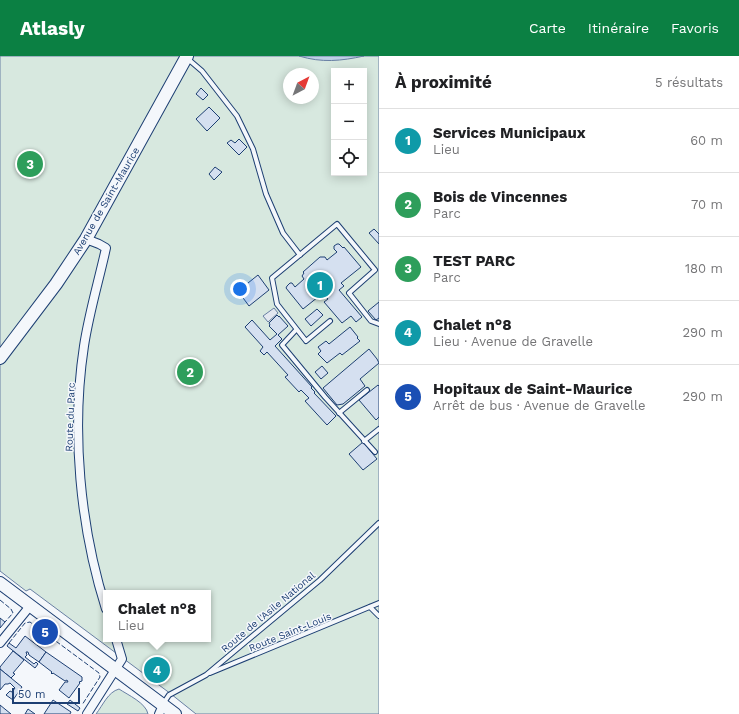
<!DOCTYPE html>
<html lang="fr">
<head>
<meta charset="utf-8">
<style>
  :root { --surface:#fff; --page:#f2f2f2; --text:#202124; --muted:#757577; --line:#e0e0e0; --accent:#0b8043 }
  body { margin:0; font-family:"Work Sans",sans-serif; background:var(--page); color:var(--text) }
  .controls { position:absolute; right:12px; top:12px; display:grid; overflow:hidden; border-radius:0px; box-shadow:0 2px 10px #0003 }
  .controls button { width:36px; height:36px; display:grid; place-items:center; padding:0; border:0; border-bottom:1px solid var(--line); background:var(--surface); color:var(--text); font:20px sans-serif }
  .compass { position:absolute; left:283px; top:12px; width:36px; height:36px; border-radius:50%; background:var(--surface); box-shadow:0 2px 10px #0003; rotate:41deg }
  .scale { position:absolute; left:12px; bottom:10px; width:68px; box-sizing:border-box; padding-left:4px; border:2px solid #1d3f73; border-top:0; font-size:11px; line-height:14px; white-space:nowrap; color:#1d3f73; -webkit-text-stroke:3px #f4f7fb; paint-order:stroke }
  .you { position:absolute; left:240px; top:233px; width:14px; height:14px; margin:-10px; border:3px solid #fff; border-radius:50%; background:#1a73e8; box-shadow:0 0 0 6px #1a73e833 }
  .badge { display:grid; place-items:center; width:26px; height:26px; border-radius:50%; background:var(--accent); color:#fff; font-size:13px; font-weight:700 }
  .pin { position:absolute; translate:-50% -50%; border:2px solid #fff; box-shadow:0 1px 4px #0006 }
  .popup { position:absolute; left:103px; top:534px; width:108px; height:52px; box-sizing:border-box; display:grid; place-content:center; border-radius:0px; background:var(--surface); filter:drop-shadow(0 1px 3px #0005); font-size:13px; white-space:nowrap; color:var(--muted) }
  .popup b { font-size:15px; color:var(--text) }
  .popup::after { content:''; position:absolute; left:50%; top:100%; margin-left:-8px; border:8px solid transparent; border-top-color:var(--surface) }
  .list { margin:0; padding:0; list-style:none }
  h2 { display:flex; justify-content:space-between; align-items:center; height:52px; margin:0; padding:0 16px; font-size:17px }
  h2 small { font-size:13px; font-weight:400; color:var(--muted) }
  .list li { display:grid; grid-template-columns:26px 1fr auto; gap:12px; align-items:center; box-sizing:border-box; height:64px; padding:0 16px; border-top:1px solid var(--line) }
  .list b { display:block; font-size:15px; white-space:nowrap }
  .list p { margin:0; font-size:13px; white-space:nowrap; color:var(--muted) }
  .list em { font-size:13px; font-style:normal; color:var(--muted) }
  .icon { flex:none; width:22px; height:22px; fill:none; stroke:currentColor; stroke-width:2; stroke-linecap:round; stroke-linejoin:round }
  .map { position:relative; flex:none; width:379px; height:658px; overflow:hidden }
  header { display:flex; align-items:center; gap:24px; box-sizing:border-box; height:56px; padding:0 20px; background:var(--accent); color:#fff }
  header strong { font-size:19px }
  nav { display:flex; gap:22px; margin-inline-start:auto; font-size:14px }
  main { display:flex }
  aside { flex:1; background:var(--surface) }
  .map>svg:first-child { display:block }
  .green { fill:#d7e8df; stroke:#687fa3; fill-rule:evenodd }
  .parking { fill:#e3e8f0; stroke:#687fa3 }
  .water { fill:#bed0e5; stroke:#687fa3 }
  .building { fill:#d5e0f0; stroke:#1d3f73 }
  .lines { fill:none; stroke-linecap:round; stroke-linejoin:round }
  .lane-casing { stroke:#1d3f73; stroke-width:6 }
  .street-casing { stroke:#1d3f73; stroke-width:10 }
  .secondary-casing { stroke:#1d3f73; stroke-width:14 }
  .lane { stroke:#f4f7fb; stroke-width:4 }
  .street { stroke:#f4f7fb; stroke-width:8 }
  .secondary { stroke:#f4f7fb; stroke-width:12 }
  .fence { stroke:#1d3f73; stroke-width:1; stroke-dasharray:5 2; stroke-linecap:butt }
  .labels { text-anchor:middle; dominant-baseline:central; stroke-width:3; stroke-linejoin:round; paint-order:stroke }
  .street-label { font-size:10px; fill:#1d3f73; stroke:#f4f7fb }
</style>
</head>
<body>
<header>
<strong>Atlasly</strong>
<nav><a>Carte</a><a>Itinéraire</a><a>Favoris</a></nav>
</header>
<main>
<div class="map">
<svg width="379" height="658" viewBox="0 0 379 658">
  <rect width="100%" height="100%" fill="#f4f7fb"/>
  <!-- green -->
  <g class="green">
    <path d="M0 0H379V658H196L171 638 30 533 26 535 0 515ZM334 15H364V117H334ZM289 18H313V42H289ZM106 537H208V583H106Z"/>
    <path d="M119 633C128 639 146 647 148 658H96C103 649 108 636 119 633Z"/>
  </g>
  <!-- parking -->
  <path class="parking" d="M274 252 278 257 268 266 263 260Z"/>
  <!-- water -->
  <path class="water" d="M299 0H364C341 5 322 7 299 0Z"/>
  <!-- building -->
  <g class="building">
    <path d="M201 32 208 39 203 44 196 38Z"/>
    <path d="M209 51 220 62 207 75 196 63Z"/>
    <path d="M239 83 247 91 239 99 227 87 231 84 235 87Z"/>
    <path d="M215 111 222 116 214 124 209 118Z"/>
    <path d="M374 173 379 178V188L369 177Z"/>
    <path d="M337 188H339L343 192 344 191 361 211 341 227 344 230 339 234 362 261 356 266 351 260 342 267 324 246 328 243 323 237 303 253 286 232 287 230 290 227H292L295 231 304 223 302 220 304 217 303 216 320 201H325L327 204 337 196 334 193V190Z"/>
    <path d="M258 219 269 234 249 250 238 235Z"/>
    <path d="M379 246V262L376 264 368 255Z"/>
    <path d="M317 253 323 259 311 270 305 263Z"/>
    <path d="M277 259 279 261V260L288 270 278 279 282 283 275 290 312 331 311 332 315 336 314 337 336 360 327 369 305 345 309 342 301 334 299 336 285 321 288 319 267 296 264 299 260 295 263 291 245 271 252 264 270 284 277 278 269 270 270 269 269 267Z"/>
    <path d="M350 271 358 281 357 282 360 285 342 299 340 297 327 307 318 298 321 295 318 291 326 285 329 288Z"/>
    <path d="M369 293 377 303 379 307 360 323 365 330 343 348 337 349 323 332Z"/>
    <path d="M322 310 328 317 321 323 315 316Z"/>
    <path d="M378 329 379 330V361L376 364 359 344Z"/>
    <path d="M363 386 377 403 363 414 349 398Z"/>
    <path d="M0 562 5 566 0 572Z"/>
    <path d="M25 580 46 596 39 606 29 599 28 596H26L27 599 25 601 34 608 36 606 38 608 35 612 7 590 9 587 16 592Z"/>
    <path d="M13 595 24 604 13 617 15 618 11 622 0 613V611Z"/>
    <path d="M46 596 82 621V625L79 626 80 627 69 642 59 634 65 626H68L67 624 65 625 53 617 52 618 51 617 52 616 39 606Z"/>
    <path d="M156 611 160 615 158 617 154 614Z"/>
    <path d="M0 613 22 631 13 644 6 639 10 635 12 636 15 632 10 627 8 628H5L0 634Z"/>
    <path d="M53 644 71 656 70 658H44Z"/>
    <path d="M70 644 80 652 78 655 67 648Z"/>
    <path d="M0 649 11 658H0Z"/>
    <path d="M28 653 35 658H25Z"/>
  </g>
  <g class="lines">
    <!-- lane casing -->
    <g class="lane-casing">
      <g id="lane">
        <path d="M188 3 202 15 237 60 253 93 266 138 283 177 300 199"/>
        <path d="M330 265 306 285 277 248 272 222 337 168 375 214 349 237 371 265 379 268"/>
        <path d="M296 274 282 289 325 341 375 396"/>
        <path d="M339 357 367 334"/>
        <path d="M364 385 379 373"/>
        <path d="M370 551 379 560"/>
        <path d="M210 617 379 547"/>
        <path d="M163 648 169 639 206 619 231 598 320 524 379 467"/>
      </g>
    </g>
    <!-- street casing -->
    <g class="street-casing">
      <g id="street">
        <path d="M86 183 99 188 106 192C99 224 89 257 84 290 71 375 80 471 106 553"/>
        <path d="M0 587 30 550"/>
        <path d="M87 658 122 603 116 583"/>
        <path d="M159 658 163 649"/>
      </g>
    </g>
    <!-- secondary casing -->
    <g class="secondary-casing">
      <g id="secondary">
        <path d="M0 302 56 228 86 183 187 0"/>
        <path d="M0 527 175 658"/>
      </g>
    </g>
    <!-- lane -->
    <use href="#lane" class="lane"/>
    <!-- street -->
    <use href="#street" class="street"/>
    <!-- secondary -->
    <use href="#secondary" class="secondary"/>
    <!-- fence -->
    <g class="fence">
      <path d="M0 544 11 553 13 557 5 566"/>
      <path d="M9 587 25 567 30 566 99 617 100 621 82 649"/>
    </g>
  </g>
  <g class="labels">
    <!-- street labels -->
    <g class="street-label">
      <text transform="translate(106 145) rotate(-60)">Avenue de Saint-Maurice</text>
      <text transform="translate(70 361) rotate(-88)">Route du Parc</text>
      <text transform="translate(268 556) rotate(-40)">Route de l'Asile National</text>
      <text transform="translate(290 576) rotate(-22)">Route Saint-Louis</text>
    </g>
  </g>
</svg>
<div class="controls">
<button>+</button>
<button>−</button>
<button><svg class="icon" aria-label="locate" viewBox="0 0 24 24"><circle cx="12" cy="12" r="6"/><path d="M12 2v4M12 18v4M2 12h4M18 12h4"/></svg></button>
</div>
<svg class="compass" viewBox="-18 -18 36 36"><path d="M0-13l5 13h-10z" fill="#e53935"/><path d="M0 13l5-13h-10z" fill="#757577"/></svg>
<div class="scale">50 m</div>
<div class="you"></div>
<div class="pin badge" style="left:320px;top:229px;background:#0f9aa8">1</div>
<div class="pin badge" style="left:190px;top:316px;background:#2e9e5b">2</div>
<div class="pin badge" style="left:30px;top:108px;background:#2e9e5b">3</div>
<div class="pin badge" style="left:157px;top:614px;background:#0f9aa8">4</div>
<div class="popup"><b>Chalet n°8</b>Lieu</div>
<div class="pin badge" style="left:45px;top:576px;background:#1a4fb4">5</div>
</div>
<aside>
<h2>À proximité<small>5 résultats</small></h2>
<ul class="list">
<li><span class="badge" style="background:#0f9aa8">1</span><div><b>Services Municipaux</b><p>Lieu</p></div><em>60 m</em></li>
<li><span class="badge" style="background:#2e9e5b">2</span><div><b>Bois de Vincennes</b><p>Parc</p></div><em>70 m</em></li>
<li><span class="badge" style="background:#2e9e5b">3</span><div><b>TEST PARC</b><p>Parc</p></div><em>180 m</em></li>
<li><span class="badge" style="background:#0f9aa8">4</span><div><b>Chalet n°8</b><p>Lieu · Avenue de Gravelle</p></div><em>290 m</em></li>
<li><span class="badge" style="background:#1a4fb4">5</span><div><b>Hopitaux de Saint-Maurice</b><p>Arrêt de bus · Avenue de Gravelle</p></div><em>290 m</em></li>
</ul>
</aside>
</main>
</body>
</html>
